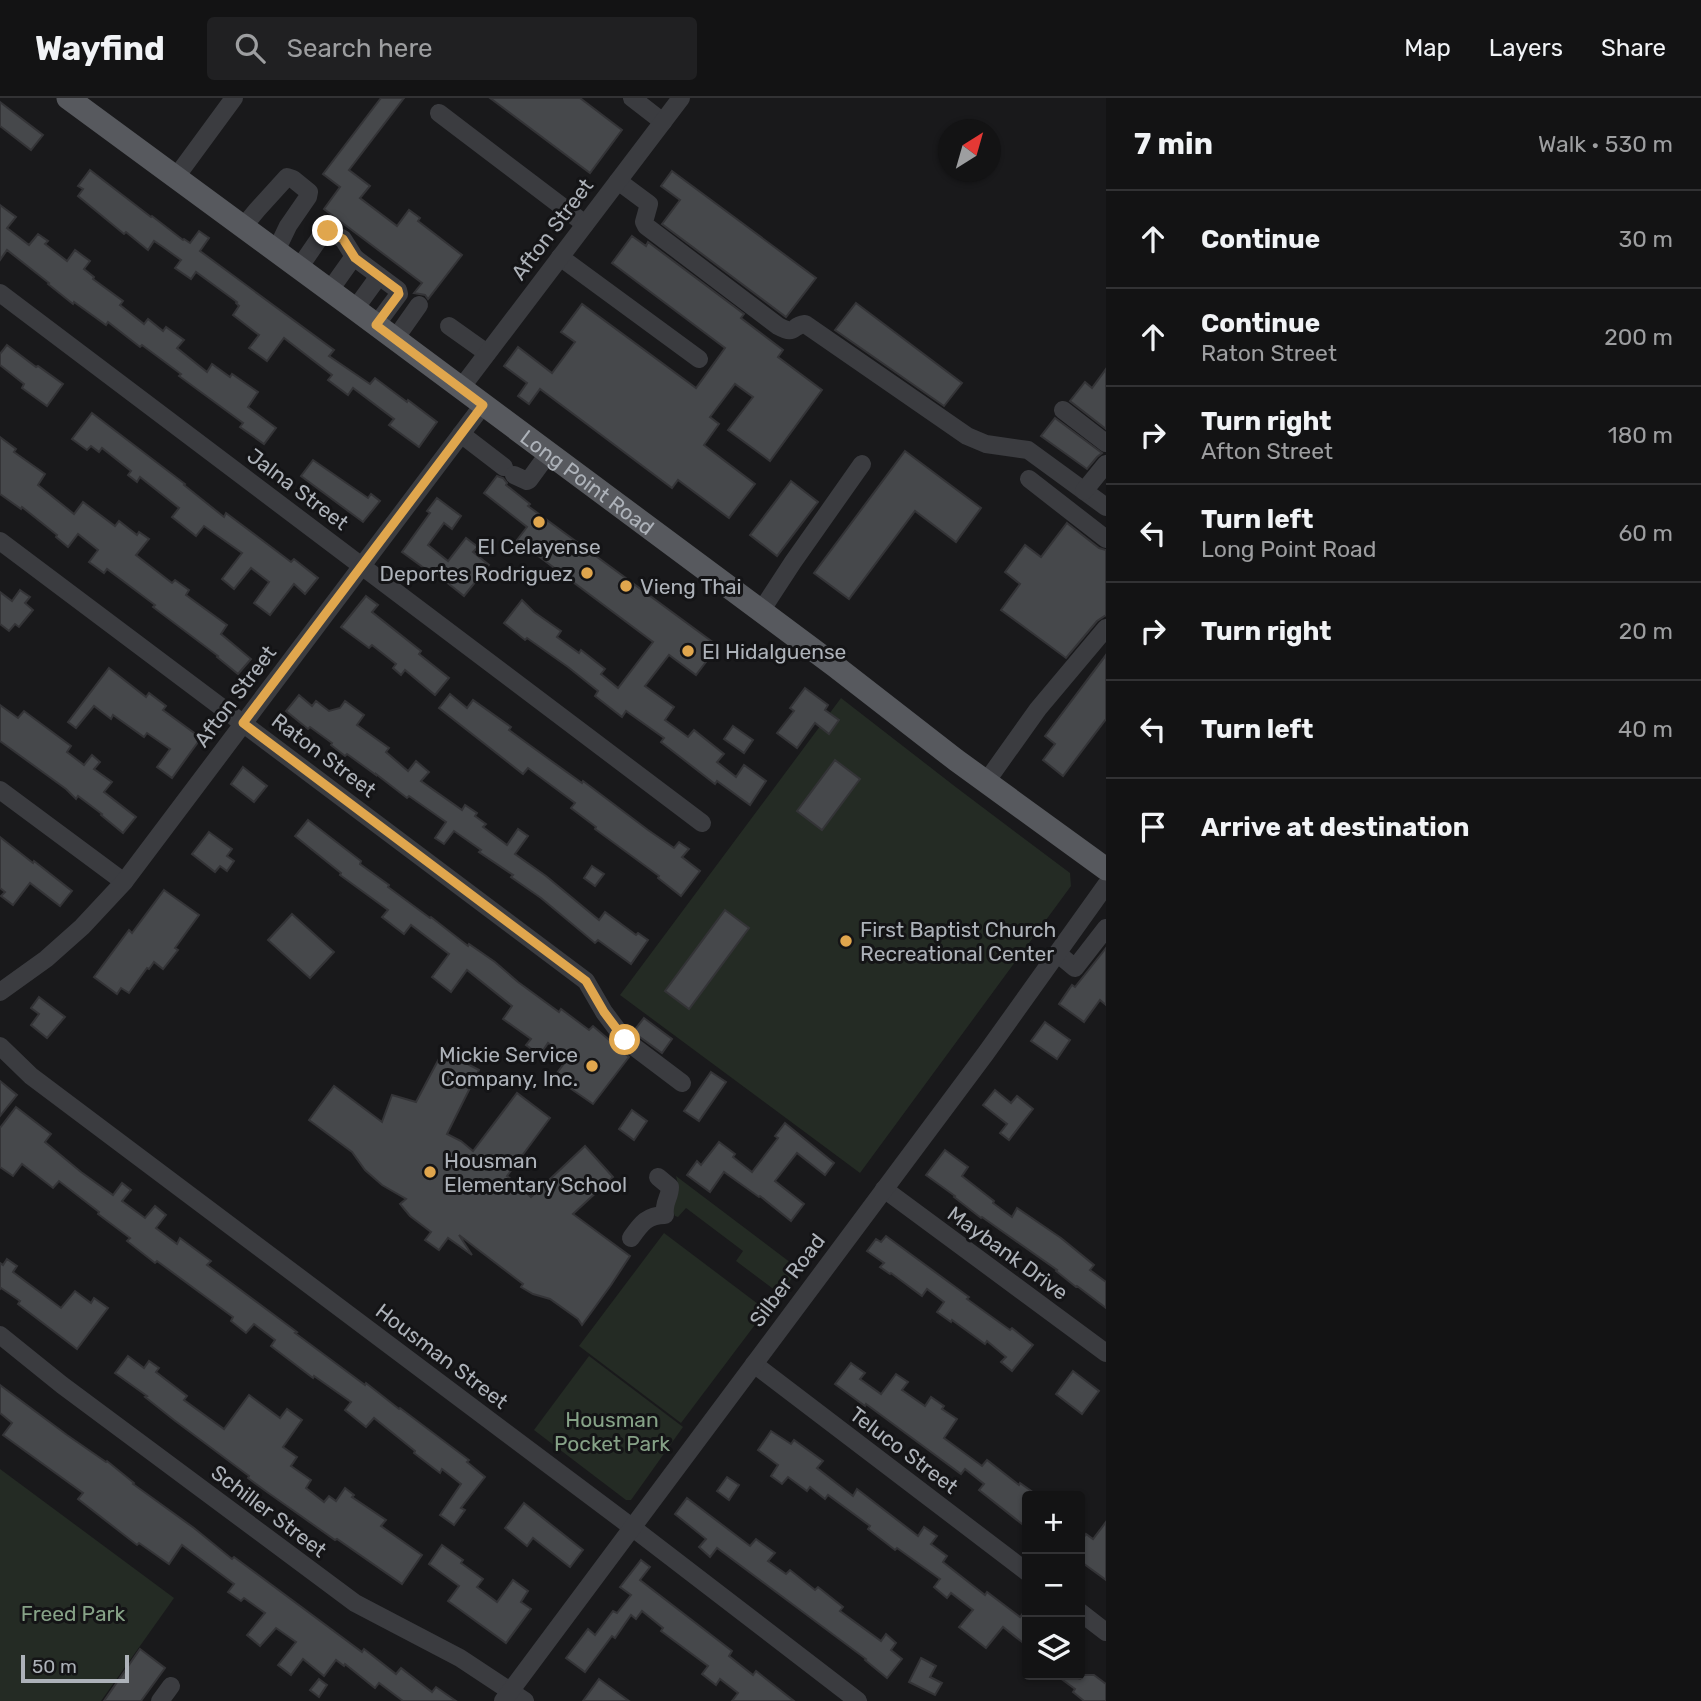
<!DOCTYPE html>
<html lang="en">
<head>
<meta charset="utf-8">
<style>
  :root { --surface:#131314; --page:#202022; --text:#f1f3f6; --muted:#9d9ea0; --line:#323234 }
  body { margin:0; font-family:Rubik,sans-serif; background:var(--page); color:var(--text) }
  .controls { position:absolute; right:21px; bottom:21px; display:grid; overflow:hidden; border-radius:7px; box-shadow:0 2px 5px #0004 }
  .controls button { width:63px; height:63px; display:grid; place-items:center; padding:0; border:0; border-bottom:2px solid var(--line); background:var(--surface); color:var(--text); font:35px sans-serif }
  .compass { position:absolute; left:938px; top:21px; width:63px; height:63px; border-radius:50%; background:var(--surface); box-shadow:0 2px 5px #0004; rotate:37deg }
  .scale { position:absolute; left:21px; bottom:18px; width:108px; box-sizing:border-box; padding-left:7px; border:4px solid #adb2b9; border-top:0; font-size:19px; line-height:24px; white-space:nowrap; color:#adb2b9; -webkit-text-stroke:5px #141416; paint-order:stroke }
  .stop { position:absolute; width:21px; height:21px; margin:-16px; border:5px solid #e0a64d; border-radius:50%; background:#fff }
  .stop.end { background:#e0a64d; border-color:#fff; box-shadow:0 2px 7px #0008 }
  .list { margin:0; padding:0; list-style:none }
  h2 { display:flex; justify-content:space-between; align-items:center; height:91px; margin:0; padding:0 28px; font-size:30px }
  h2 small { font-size:23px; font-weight:400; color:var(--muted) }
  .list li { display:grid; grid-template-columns:46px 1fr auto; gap:21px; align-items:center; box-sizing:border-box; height:98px; padding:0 28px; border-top:2px solid var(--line) }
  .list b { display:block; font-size:26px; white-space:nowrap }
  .list p { margin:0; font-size:23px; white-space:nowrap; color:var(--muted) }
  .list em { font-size:23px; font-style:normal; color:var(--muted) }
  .icon { flex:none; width:38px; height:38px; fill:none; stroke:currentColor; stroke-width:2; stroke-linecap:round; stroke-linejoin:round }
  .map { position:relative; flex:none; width:1106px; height:1603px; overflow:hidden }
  header { display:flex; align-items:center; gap:42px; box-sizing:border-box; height:98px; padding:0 35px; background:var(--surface); border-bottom:2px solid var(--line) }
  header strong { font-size:33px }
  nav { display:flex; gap:38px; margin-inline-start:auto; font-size:24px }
  .search { width:490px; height:63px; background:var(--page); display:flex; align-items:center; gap:18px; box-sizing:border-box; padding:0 24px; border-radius:7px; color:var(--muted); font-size:26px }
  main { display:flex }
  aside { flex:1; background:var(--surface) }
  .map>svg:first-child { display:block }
  .green { fill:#242b24 }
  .building { fill:#46484b; stroke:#343437; stroke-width:2 }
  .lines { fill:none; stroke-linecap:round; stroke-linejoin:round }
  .minor { stroke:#3b3c40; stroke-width:18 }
  .major { stroke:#57595e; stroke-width:23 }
  .route { stroke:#e0a64d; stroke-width:9 }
  .poi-dot { fill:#e0a64d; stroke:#141416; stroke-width:2.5 }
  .labels { text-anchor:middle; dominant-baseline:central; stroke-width:6; stroke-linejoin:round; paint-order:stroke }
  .street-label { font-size:21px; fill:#adb2b9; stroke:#141416 }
  .poi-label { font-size:21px; fill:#adb2b9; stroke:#141416; text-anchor:start }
  .park-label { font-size:21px; fill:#86a287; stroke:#141416 }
</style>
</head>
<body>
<header>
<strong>Wayfind</strong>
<div class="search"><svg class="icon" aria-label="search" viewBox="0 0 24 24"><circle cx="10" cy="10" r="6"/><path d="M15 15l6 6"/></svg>Search here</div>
<nav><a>Map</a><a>Layers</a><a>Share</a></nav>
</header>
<main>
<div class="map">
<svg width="1106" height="1603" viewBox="0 0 1106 1603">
  <rect width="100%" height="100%" fill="#19191b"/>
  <!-- green -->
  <g class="green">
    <path d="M841 600 957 690 1070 775 1071 788 860 1075 620 897Z"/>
    <path d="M676 1078 799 1171 780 1196 736 1163 743 1153 686 1110 678 1119 675 1118 672 1111 678 1086Z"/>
    <path d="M664 1135 766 1212 681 1325 579 1248Z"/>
    <path d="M589 1258 683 1329 631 1402H626L534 1332Z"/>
    <path d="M0 1371 174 1500 101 1603H0Z"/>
  </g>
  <!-- building -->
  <g class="building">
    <path d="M381 0H404L349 72 370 88 360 100 397 128 409 112 420 120 418 123 462 157 428 201 425 197 414 195 422 185 324 111 340 89 323 76Z"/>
    <path d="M490 0H580L622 32 590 75Z"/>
    <path d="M0 4 43 37 31 52 0 28Z"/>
    <path d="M90 72 151 119 152 118 183 142 184 141 190 145 199 133 209 140 200 153 334 252 329 258 370 286 375 280 407 304 408 302 437 324 419 349 389 327 394 321 353 290 348 297 328 282 332 277 284 240 267 263 249 250 259 237 233 217 239 208 236 205 237 204 196 174 191 181 175 170 181 162 163 149 154 143 148 152 126 134 124 136 78 98 83 91 78 88Z"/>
    <path d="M672 73 816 180 786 219 662 126 680 102 661 88Z"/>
    <path d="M0 107 16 119 7 130 29 147 38 136 48 143 45 146 67 163 75 152 90 163 84 171 94 179 93 181 123 203 120 207 144 226 148 221 163 233 166 229 184 242 177 250 207 274 212 266 230 279 232 276 258 294 248 309 276 330 264 346 240 329 243 325 179 278 181 276 142 247 140 249 108 224 106 227 74 204 73 206 48 186 49 185 7 152 0 162Z"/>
    <path d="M632 138 646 148 648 144 744 216 741 220 783 252 778 259 822 292 770 363 728 332 753 299 735 286 710 319 719 326 704 347 755 386 729 420 678 382 672 390 540 291 529 306 518 298 527 285 504 268 518 249 552 275 575 244 561 234 582 206 696 290 725 250 612 165Z"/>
    <path d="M856 205 962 285 944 308 835 232Z"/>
    <path d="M7 247 36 269 38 268 63 286 47 308 22 290 24 286 0 267V256Z"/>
    <path d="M1106 271V331L1070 303 1085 284 1092 290Z"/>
    <path d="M92 315 185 386 184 387 224 419 226 415 291 464 294 461 318 480 305 496 294 486 270 517 254 505 269 484 251 470 234 491 222 481 242 455 204 428 196 438 172 419 179 410 140 379 137 384 128 377 131 373 102 350 99 354 91 348 87 352 72 341Z"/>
    <path d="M1055 320 1102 355 1097 359 1087 371 1041 338Z"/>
    <path d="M0 339 16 351 14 354 45 376 38 387 74 416 83 404 115 428 119 423 137 437 139 434 149 441 136 457 172 485 175 482 189 492 186 497 227 527 221 536 251 561 238 576 217 559 218 558 153 509 155 507 107 471 104 475 89 464 98 452 78 436 68 449 56 439 57 437 22 409 21 411 0 396Z"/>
    <path d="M905 353 981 410 956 444 915 413 849 501 814 475Z"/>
    <path d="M313 362 368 400 371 396 380 403 363 424 301 378Z"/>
    <path d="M497 378 503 380 507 385 506 387 530 406 528 408 718 548 696 577 669 557 645 588 674 609 665 622 688 639 694 632 724 656 717 664 736 679 744 667 766 683 750 707 717 683 715 686 661 644 664 640 626 613 622 619 595 598 598 593 568 569 527 540 525 542 504 525 522 502 534 514 561 533 557 539 579 555 581 552 605 571 601 576 618 590 653 544 517 442 527 429 484 395Z"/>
    <path d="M791 383 818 404 777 458 750 437Z"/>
    <path d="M437 400 461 418 452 431 444 425 428 447 448 463 466 440 478 449 473 454 489 467 464 498 430 471 428 473 402 454 430 415 427 413Z"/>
    <path d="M1067 425 1099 450 1106 452V517L1097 523 1066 560 1001 512 1020 486 1005 474 1025 447 1041 459Z"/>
    <path d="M20 492 30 499 25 505 33 512 19 529 15 526 9 533 0 526V494L12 503Z"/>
    <path d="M366 498 378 507 372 514 421 553 419 556 449 580 435 597 405 572 401 577 393 570 396 566 372 547 369 550 341 529Z"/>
    <path d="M1106 557V621L1063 678 1043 662 1055 646 1045 638Z"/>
    <path d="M109 570 146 599 149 595 166 608 163 612 201 640 172 680 157 669 170 651 147 635 144 639 113 617 111 621 94 608 76 630 68 624Z"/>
    <path d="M805 590 828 607 825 612 839 622 829 636 815 625 797 650 777 635 794 613 790 610Z"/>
    <path d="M450 596 467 610 473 602 511 629 509 632 550 662 582 685 583 683 648 732 674 750 679 744 689 751 682 759 700 773 681 798 658 780 659 778 595 731 596 729 571 710 575 705 528 670 523 676 439 610Z"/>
    <path d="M299 597 312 608 316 603 329 613 340 610 345 603 364 617 357 627 389 650 386 654 408 673 416 663 429 674 421 683 462 712 465 707 477 715 475 718 486 726 483 729 507 747 518 731 528 738 515 756 546 778 599 822 605 814 636 837 638 835 648 842 631 866 598 842 595 845 541 800 511 779 513 777 479 754 481 752 454 733 444 746 435 740 446 724 409 698 407 700 376 676V677L347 656 345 658 331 647 332 645 310 629 308 631 286 613Z"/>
    <path d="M0 607 18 620 24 613 71 648 67 654 84 667 92 657 100 664 94 671 112 684 104 694 136 719 123 735 101 717 102 716 78 698 76 701 66 691 0 643Z"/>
    <path d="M733 628 753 642 744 655 724 641Z"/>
    <path d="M835 662 860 681 822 732 797 713Z"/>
    <path d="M243 669 267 688 254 704 231 686Z"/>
    <path d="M308 722 361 763 360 766 389 787 388 789 430 820 431 819 468 848 469 846 495 864 518 884 559 914 561 911 589 932 593 928 629 959 593 1006 554 979 568 960 548 945 540 957 526 947 531 941 503 921 512 908 467 872 451 894 432 879 449 856 411 827 404 836 382 819 388 812 340 777 341 775 295 738Z"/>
    <path d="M209 734 232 751 227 758 234 763 227 773 220 768 215 774 192 756Z"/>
    <path d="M0 739 33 765 34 763 72 793 60 808 30 785 13 807 1 798 5 794 0 790Z"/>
    <path d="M592 768 604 776 595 788 584 780Z"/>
    <path d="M164 792 199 817 175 850 178 852 163 871 154 864 149 871 147 870 129 895 121 890 117 896 94 879 129 832 132 835Z"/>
    <path d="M725 812 749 830 689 911 665 893Z"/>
    <path d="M292 816 334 854 310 880 268 842Z"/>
    <path d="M1106 850V907L1100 902 1084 924 1059 906 1072 887 1075 889Z"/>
    <path d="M39 899 65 919 47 940 31 927 39 916 31 910Z"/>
    <path d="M644 920 672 941 662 955 633 934Z"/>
    <path d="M1045 924 1070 942 1057 961 1031 943Z"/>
    <path d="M443 953 479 972 447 1036 461 1043 473 1053 517 995 550 1020 507 1078 520 1088 531 1099 585 1048 613 1079 573 1116 630 1158 611 1187 582 1227 578 1221 550 1201 533 1196 521 1189 523 1186 459 1137 472 1157 448 1140 439 1152 425 1142 431 1134 410 1118 400 1106 406 1101 382 1087 365 1072 352 1054 309 1022 334 988 382 1024 392 997 416 1004Z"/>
    <path d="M711 974 726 984 699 1023 684 1013Z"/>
    <path d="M0 983 17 997 0 1018Z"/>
    <path d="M995 992 1011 1005 1017 998 1033 1011 1009 1042 1000 1035 1007 1026 983 1007Z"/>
    <path d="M16 1009 51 1036 45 1044 81 1074 113 1097 122 1085 131 1092 122 1103 145 1120 155 1108 166 1117 156 1130 177 1146 180 1140 211 1163 207 1167 297 1234 295 1235 365 1287 366 1285 399 1311 400 1310 469 1362 467 1364 485 1379 461 1410 465 1412 454 1427 440 1417 461 1386 442 1371 440 1375 414 1355 415 1353 374 1320 366 1329 345 1312 351 1304 314 1278 313 1280 271 1248 275 1242 254 1226 246 1235 231 1223 233 1219 157 1163 155 1165 127 1143 130 1140 98 1116 99 1114 59 1083 53 1090 22 1066 13 1078 0 1069V1030Z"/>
    <path d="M632 1012 647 1023 634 1042 619 1031Z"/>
    <path d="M785 1025 834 1065 825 1077 797 1055 775 1083 804 1106 791 1123 760 1098 759 1099 724 1074 710 1094 687 1077 697 1063 701 1067 719 1044 735 1056 733 1059 752 1074 778 1040 775 1038Z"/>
    <path d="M945 1052 968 1069 962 1078 994 1103 993 1105 1012 1119 1017 1110 1061 1140 1094 1167 1090 1172 1106 1184V1210L1077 1188 1076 1189 1056 1173 1057 1172 982 1119 981 1120 954 1099 955 1098 926 1077Z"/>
    <path d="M886 1138 969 1199 967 1201 1010 1232 1012 1230 1033 1247 1012 1273 1001 1264 1006 1259 987 1243 985 1246 952 1222 951 1224 937 1214 944 1204 927 1191 922 1198 891 1175 890 1176 880 1169 884 1165 867 1153 876 1141 881 1144Z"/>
    <path d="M7 1161 17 1168 13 1174 61 1210 75 1193 91 1205 94 1200 108 1210 77 1251 18 1206 20 1203 1 1190 0 1191V1165L3 1167Z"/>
    <path d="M128 1258 144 1270 149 1263 159 1270 156 1274 187 1298 184 1302 224 1331 249 1297 280 1320 287 1311 302 1322 283 1349 297 1359 291 1368 311 1382 306 1390 324 1404 329 1398 336 1403 345 1390 354 1397 352 1399 386 1422 381 1428 422 1457 402 1486 337 1441 335 1442 267 1394 248 1380 249 1378 174 1322 145 1299 147 1298 115 1275Z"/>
    <path d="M851 1265 865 1275 860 1281 881 1296 896 1276 908 1284 902 1292 925 1308 931 1299 944 1308 942 1311 957 1321 944 1340 982 1368 987 1362 1019 1387 1020 1385 1034 1395 1032 1398H1027V1430L979 1392 984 1386 965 1371 961 1376 866 1306 865 1308 835 1286Z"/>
    <path d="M1073 1273 1099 1293 1082 1316 1056 1296Z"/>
    <path d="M0 1287 67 1337 106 1364 107 1363 134 1385 133 1386 194 1430 232 1461 234 1459 362 1554 364 1551 396 1576 401 1570 432 1594 436 1589 456 1603H403L379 1585 375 1590 345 1566 344 1568 336 1562 324 1578 303 1561 291 1577 278 1567 296 1544 276 1530 260 1548 247 1537 265 1515 244 1500 241 1503 228 1494 234 1486 182 1447 169 1466 139 1445 137 1447 78 1401 83 1395 3 1337 12 1325 0 1315Z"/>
    <path d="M771 1333 791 1346 794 1342 823 1363 817 1370 853 1398 857 1391 918 1438 924 1429 937 1438 931 1446 947 1458 943 1464 985 1497 987 1494 1020 1519 1027 1510V1548L1003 1529 986 1550 959 1529 973 1512 951 1495 947 1500 934 1489 940 1481 897 1450 895 1452 868 1431 870 1428 828 1397 825 1401 810 1389 807 1393 788 1379 782 1386 771 1378 778 1367 758 1352Z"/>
    <path d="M727 1379 739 1387 729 1402 717 1393Z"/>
    <path d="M687 1400 750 1448 756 1441 775 1455 768 1463 786 1476 790 1472 815 1492 818 1489 843 1509 840 1513 881 1543 886 1536 896 1545 891 1552 902 1561 887 1580 865 1562 866 1561 717 1450 710 1459 699 1449 706 1441 675 1416Z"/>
    <path d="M524 1405 583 1452 570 1469 533 1440 527 1448 505 1430Z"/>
    <path d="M1106 1424V1482L1080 1463V1445L1086 1436 1093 1441Z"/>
    <path d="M442 1447 463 1462 461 1465 483 1481 477 1489 497 1504 513 1482 528 1493 521 1504 531 1511 506 1545 448 1503 459 1488 429 1466Z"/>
    <path d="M641 1462 650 1469 640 1482 732 1553 729 1558 753 1577 756 1573 794 1603H732L738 1595 720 1581 716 1587 702 1576 708 1568 661 1533 663 1530 642 1513 636 1521 631 1517 615 1540 612 1538 585 1574 566 1560 588 1531 595 1537 613 1513 617 1515 631 1497 620 1489Z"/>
    <path d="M140 1551 165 1570 141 1603H104Z"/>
    <path d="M921 1560 936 1568 930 1579 942 1585 935 1597 909 1584Z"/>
    <path d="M1056 1577H1094L1106 1586V1603H1084L1073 1594 1075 1591Z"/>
    <path d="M319 1581 327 1587 319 1599 310 1592Z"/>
    <path d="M599 1581 629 1603H583Z"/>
  </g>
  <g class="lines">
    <!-- minor -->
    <g class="minor">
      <path d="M632 0 663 24"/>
      <path d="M439 15 585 126"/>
      <path d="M176 79 234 0"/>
      <path d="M618 83 649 106 644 124 646 128 778 228C797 238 790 228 805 226L967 338 986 346 1028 352 1106 409"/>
      <path d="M243 129 257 112 287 79 293 81 309 94 308 99 288 128 276 153"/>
      <path d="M560 159 699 261"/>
      <path d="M299 170 323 135 328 133 343 141 355 160"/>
      <path d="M330 192 352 161 355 160 398 192 399 196 376 227"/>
      <path d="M0 195 702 725"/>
      <path d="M355 211 379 178"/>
      <path d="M449 228 487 255"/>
      <path d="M395 241 419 207"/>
      <path d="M461 290 681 0"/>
      <path d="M1063 312 1106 345"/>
      <path d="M461 336 504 369"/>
      <path d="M514 377 527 383 529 382 548 356"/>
      <path d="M1029 381 1106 441"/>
      <path d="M1084 393 1106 366"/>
      <path d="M0 443 586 883 604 914 625 942 682 985"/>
      <path d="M761 513 793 464 862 366"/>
      <path d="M986 684 1038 611 1106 530"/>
      <path d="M0 692 124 784"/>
      <path d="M1057 855 1075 870 1106 830"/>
      <path d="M0 894 46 861 82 829 124 784 483 307"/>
      <path d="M0 948 31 978 633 1430 858 1603"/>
      <path d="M884 1091 1106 1255"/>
      <path d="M631 1140C641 1126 647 1117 665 1117 663 1104 670 1100 670 1089L658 1079"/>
      <path d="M0 1237 62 1287 355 1505 460 1560 525 1603"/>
      <path d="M754 1266 1027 1474"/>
      <path d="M1080 1514 1106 1534"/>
      <path d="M160 1603 171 1588"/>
      <path d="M503 1603 986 955 1106 787"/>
    </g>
    <!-- major -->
    <path class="major" id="s1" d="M68 0 355 211 835 568 956 662 1106 771"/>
  </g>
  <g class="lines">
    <!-- route -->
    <path class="route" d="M328 133 343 141 355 160 398 192 399 196 376 227 483 307 243 625 586 883 604 914 625 942"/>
  </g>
  <!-- markers -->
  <g class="poi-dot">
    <circle cx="539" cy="424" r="7"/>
    <circle cx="587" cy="475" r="7"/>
    <circle cx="626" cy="488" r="7"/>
    <circle cx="688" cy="553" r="7"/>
    <circle cx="846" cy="843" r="7"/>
    <circle cx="592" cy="968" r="7"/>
    <circle cx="430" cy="1074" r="7"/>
  </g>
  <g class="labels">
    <!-- street labels -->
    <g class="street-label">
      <text transform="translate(552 131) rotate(-53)">Afton Street</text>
      <text stroke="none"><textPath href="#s1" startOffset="646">Long Point Road</textPath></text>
      <text transform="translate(298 391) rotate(37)">Jalna Street</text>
      <text transform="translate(235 598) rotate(-53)">Afton Street</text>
      <text transform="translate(324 657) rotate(37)">Raton Street</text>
      <text transform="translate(1008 1155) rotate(36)">Maybank Drive</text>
      <text transform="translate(787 1182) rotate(-53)">Silber Road</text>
      <text transform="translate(442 1258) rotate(37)">Housman Street</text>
      <text transform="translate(904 1352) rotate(37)">Teluco Street</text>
      <text transform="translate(269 1413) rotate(37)">Schiller Street</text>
    </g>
    <!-- poi labels -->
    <g class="poi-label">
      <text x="539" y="448" text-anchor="middle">El Celayense</text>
      <text x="573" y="475" text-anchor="end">Deportes Rodriguez</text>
      <text x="640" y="488">Vieng Thai</text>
      <text x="702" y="553">El Hidalguense</text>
      <text x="860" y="831">First Baptist Church<tspan x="860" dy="24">Recreational Center</tspan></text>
      <text x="578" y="956" text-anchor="end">Mickie Service<tspan x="578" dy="24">Company, Inc.</tspan></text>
      <text x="444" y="1062">Housman<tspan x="444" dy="24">Elementary School</tspan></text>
    </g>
    <!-- park labels -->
    <g class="park-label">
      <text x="612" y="1321">Housman<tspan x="612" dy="24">Pocket Park</tspan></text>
      <text x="73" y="1515">Freed Park</text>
    </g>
  </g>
</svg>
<div class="controls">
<button>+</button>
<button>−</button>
<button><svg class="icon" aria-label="layers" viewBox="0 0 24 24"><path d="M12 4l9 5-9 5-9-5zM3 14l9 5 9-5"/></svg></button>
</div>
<svg class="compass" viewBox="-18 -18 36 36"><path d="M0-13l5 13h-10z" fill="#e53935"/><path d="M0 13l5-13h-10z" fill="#9d9ea0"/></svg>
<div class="scale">50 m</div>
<div class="stop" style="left:625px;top:942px"></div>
<div class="stop end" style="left:328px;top:133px"></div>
</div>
<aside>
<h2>7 min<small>Walk · 530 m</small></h2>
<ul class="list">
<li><svg class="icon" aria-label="ahead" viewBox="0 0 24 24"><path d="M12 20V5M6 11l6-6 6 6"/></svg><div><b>Continue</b></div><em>30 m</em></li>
<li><svg class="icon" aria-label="ahead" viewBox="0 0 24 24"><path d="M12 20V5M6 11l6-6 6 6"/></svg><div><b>Continue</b><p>Raton Street</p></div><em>200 m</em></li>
<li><svg class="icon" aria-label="right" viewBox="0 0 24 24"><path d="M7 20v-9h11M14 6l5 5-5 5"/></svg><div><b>Turn right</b><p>Afton Street</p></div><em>180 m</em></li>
<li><svg class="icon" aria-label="left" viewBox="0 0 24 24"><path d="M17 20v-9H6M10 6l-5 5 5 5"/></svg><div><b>Turn left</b><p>Long Point Road</p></div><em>60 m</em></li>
<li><svg class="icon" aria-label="right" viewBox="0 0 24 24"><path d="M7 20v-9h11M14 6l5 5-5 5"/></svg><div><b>Turn right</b></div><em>20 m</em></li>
<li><svg class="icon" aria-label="left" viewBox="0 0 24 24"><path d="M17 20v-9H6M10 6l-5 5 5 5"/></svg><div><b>Turn left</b></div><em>40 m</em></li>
<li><svg class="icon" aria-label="arrive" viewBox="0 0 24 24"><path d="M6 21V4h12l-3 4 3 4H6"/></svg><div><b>Arrive at destination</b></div></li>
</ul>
</aside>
</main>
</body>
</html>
